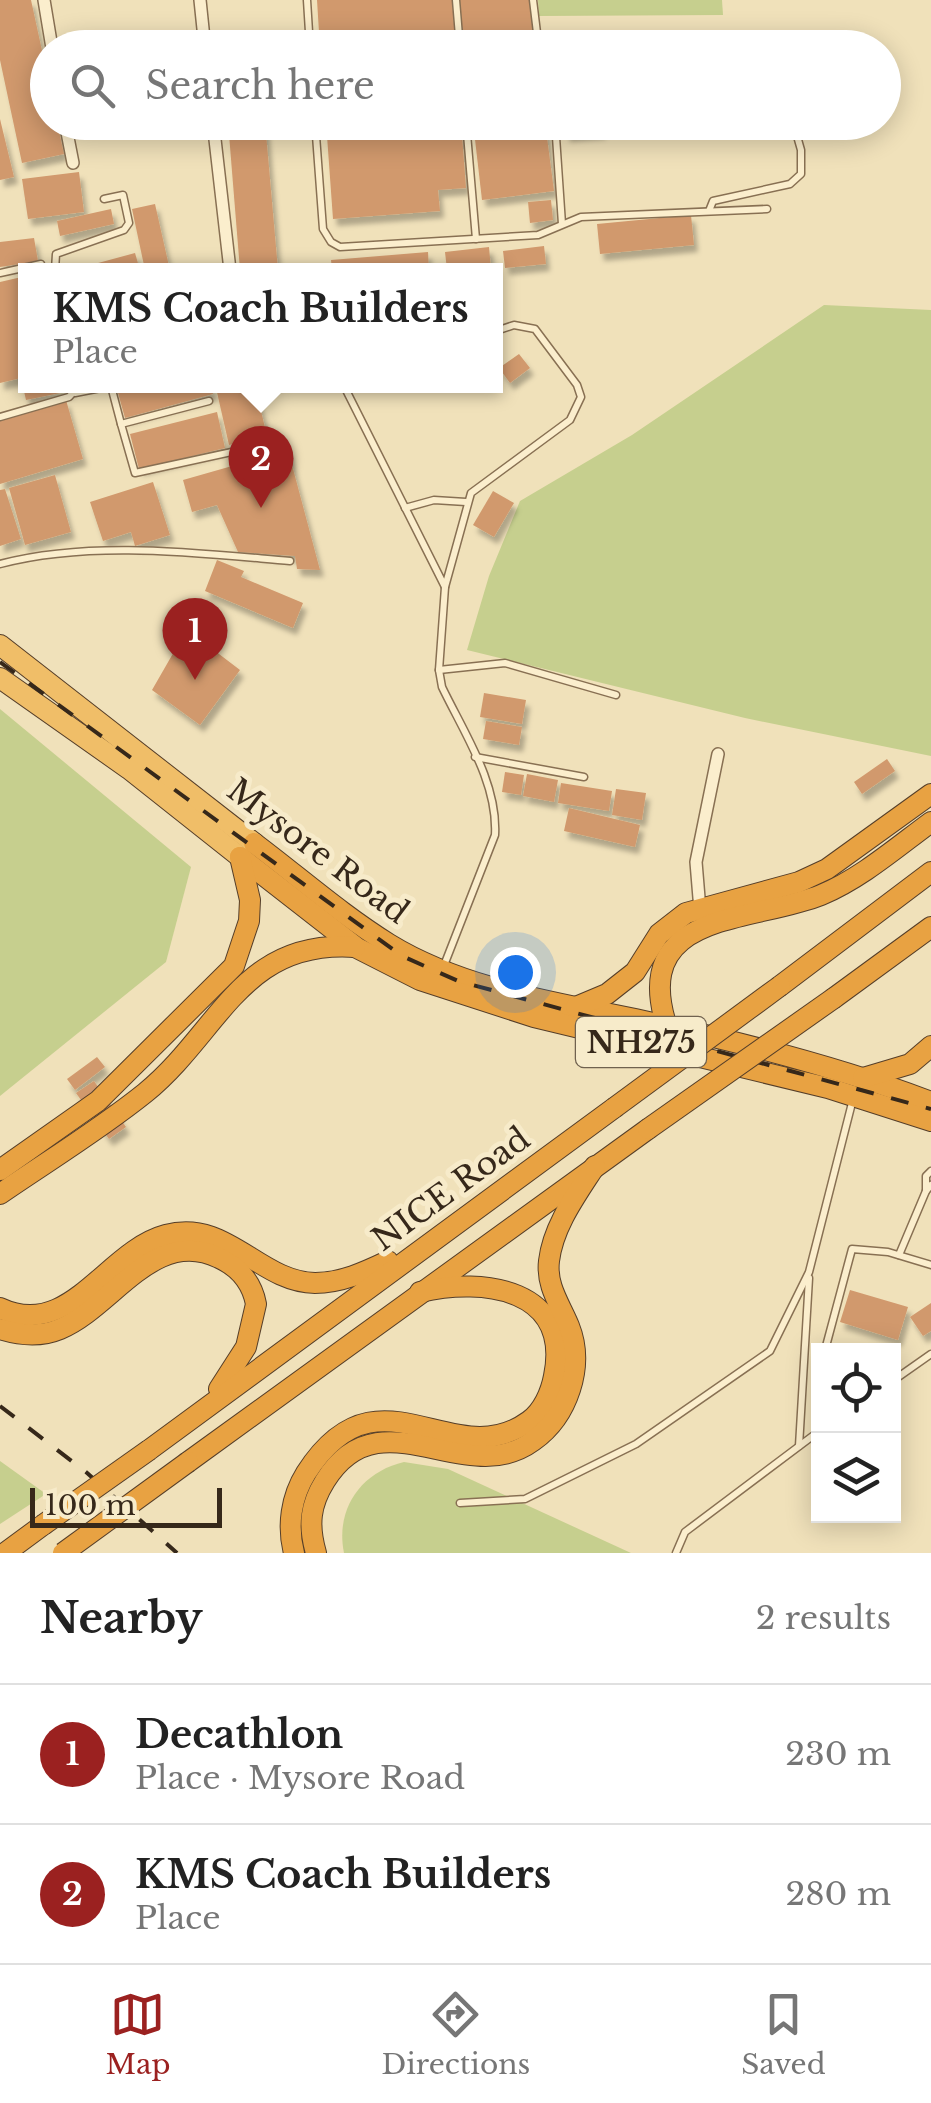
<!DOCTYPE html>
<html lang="en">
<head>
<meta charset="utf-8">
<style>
  :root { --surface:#fff; --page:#f2f2f2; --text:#222; --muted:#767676; --line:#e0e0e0; --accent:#9b2120 }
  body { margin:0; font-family:"Libre Baskerville",serif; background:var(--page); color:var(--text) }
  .controls { position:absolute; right:30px; bottom:30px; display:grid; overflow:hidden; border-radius:0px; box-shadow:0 5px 25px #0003 }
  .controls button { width:90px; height:90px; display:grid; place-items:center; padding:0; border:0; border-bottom:2px solid var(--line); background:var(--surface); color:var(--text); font:50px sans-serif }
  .scale { position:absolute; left:30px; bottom:25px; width:192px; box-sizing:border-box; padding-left:10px; border:5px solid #36281a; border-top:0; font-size:28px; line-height:35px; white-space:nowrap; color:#36281a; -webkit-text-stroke:8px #f7ebca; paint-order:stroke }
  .you { position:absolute; left:515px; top:972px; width:35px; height:35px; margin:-25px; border:8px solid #fff; border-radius:50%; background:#1a73e8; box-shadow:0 0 0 15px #1a73e833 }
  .badge { display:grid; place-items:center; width:65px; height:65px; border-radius:50%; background:var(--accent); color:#fff; font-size:32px; font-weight:700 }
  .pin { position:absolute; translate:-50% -82px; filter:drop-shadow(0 2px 5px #0008) }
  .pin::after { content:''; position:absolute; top:52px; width:35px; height:30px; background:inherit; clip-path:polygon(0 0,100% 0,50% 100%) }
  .popup { position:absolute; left:18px; top:263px; width:485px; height:130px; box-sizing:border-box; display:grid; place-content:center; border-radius:0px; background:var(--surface); filter:drop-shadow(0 2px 8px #0005); font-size:32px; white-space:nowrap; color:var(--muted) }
  .popup b { font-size:38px; color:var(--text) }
  .popup::after { content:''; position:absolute; left:50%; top:100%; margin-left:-20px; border:20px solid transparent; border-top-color:var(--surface) }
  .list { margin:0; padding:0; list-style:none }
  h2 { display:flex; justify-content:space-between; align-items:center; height:130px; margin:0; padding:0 40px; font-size:42px }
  h2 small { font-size:32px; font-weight:400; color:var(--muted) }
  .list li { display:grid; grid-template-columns:65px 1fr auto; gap:30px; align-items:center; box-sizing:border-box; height:140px; padding:0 40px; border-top:2px solid var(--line) }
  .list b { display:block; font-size:38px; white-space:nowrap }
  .list p { margin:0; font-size:32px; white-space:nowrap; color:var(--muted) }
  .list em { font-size:32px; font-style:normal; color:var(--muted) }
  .icon { flex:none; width:55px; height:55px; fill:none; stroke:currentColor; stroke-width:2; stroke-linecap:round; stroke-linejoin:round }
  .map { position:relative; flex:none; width:931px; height:1553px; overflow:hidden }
  .search { position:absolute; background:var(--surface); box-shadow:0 5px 25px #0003; left:30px; right:30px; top:30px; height:110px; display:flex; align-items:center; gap:25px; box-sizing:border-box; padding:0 35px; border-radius:55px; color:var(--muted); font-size:38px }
  .sheet { height:410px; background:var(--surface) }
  nav { display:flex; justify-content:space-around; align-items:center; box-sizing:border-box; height:140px; border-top:2px solid var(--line); background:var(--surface); font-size:28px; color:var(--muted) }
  nav a { display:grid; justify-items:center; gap:5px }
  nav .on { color:var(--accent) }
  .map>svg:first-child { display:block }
  .green { fill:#c6cf8e }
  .building { fill:#d1996d; filter:url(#shadow) }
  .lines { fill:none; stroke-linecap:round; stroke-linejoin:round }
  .service-casing { stroke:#887053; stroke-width:9 }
  .minor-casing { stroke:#887053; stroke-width:14 }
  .trunk-casing { stroke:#553e29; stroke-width:22 }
  .motorway-casing { stroke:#553e29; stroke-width:22 }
  .service { stroke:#fbeecd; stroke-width:6 }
  .minor { stroke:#fbeecd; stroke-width:11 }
  .trunk { stroke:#f0be68; stroke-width:20 }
  .motorway { stroke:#e8a242; stroke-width:20 }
  .rail { stroke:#36281a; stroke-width:4; stroke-dasharray:18 18; stroke-linecap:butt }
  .motorway-bridge-casing { stroke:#553e29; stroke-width:22; stroke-linecap:butt }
  .motorway-bridge { stroke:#e8a242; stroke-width:20 }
  .labels { text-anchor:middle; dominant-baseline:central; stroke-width:10; stroke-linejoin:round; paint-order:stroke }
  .shield { fill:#f7ebca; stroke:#70624f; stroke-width:2.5 }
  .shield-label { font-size:30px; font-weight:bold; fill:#36281a }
  .street-label { font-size:32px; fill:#36281a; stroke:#f7ebca }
</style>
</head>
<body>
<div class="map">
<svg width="931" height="1553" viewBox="0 0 931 1553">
  <defs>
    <filter id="shadow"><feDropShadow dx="4" dy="7" stdDeviation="2.5" flood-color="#0004"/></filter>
  </defs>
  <rect width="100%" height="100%" fill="#f0e1ba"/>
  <!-- green -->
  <g class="green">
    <path d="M538 0H722L723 15 539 16Z"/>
    <path d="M824 305 931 310V756L745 718 467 650 489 576 520 501 632 435Z"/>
    <path d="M0 709 191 867 166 962 0 1096Z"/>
    <path d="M0 1461 46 1494 0 1524Z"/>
    <path d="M404 1462 448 1469 631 1553H344C335 1509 361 1472 404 1462Z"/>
  </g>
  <!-- building -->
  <g class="building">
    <path d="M0 0H31L48 78V122H57L64 154 22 163 0 60Z"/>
    <path d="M317 0H452L456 48H320Z"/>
    <path d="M457 0H530L536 48H463Z"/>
    <path d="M0 119 14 177 0 180Z"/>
    <path d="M228 122H265L278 270H240Z"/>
    <path d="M326 122H461L466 188 438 190 440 211 333 219Z"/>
    <path d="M473 122H545L554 191 482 200Z"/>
    <path d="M565 122H601L602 132 566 135Z"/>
    <path d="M79 172 84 212 28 219 22 179Z"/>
    <path d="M551 200 553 220 530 223 528 202Z"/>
    <path d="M155 204 169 266 145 270 132 209Z"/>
    <path d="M111 209 114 224 60 236 57 221Z"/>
    <path d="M691 215 694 245 600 254 597 224Z"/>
    <path d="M34 238 38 261 0 267V242Z"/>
    <path d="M544 246 546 264 505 268 503 251Z"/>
    <path d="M489 247 491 270H447L445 252Z"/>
    <path d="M428 252 429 270H332L331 260Z"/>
    <path d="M135 253 140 270H76V269Z"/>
    <path d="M26 276V386H69L70 391 26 400 21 378 0 383V282Z"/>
    <path d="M519 354 530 368 510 383 499 368Z"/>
    <path d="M116 386H211L213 394 125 418Z"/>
    <path d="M227 386H255L267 436 229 445 216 388Z"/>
    <path d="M66 400 83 459 0 484V419Z"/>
    <path d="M217 412 225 448 139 469 130 434Z"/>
    <path d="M288 450 320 570 297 569 295 556 238 552 217 505 192 512 183 480Z"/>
    <path d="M55 475 71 532 25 545 9 488Z"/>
    <path d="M153 482 170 535 135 546 131 532 103 541 90 502Z"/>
    <path d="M5 489 21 539 0 546V490Z"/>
    <path d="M493 491 514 503 494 537 473 525Z"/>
    <path d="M217 560 244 571 241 577 303 603 293 628 205 591Z"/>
    <path d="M202 641 240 670 200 725 152 690 175 650 190 657Z"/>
    <path d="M484 693 526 700 522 724 480 717Z"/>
    <path d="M486 721 522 727 519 745 483 739Z"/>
    <path d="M887 759 895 771 862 794 854 782Z"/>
    <path d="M505 772 524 775 521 795 502 792Z"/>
    <path d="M527 774 558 780 554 802 523 796Z"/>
    <path d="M561 783 612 791 609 811 558 803Z"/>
    <path d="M616 789 646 793 642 820 612 815Z"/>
    <path d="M569 808 640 825 635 847 564 831Z"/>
    <path d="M97 1057 105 1067 75 1090 67 1079Z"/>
    <path d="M94 1081 126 1127 109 1139 76 1093Z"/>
    <path d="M850 1290 908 1307 898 1340 840 1322Z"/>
    <path d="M931 1303V1331L923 1336 910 1317Z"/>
  </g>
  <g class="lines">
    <!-- service casing -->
    <g class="service-casing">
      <g id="service">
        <path d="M307 0 310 48"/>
        <path d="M456 0 460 48"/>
        <path d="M533 0 538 41 548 39 549 48"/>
        <path d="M315 122 323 229 331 242 340 247 538 235 581 217 767 209"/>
        <path d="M466 122 476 239"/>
        <path d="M555 122 562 224"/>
        <path d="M615 129 642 122"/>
        <path d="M709 211 713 201 790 184 801 174V150L793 122"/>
        <path d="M55 270 56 254 124 230 129 223 123 195 104 199"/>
        <path d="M0 273 41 264"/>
        <path d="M111 386 121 424"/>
        <path d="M344 386 445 587 471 493 570 420 581 397 577 385 535 329 514 325 496 331"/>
        <path d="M75 393 111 386"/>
        <path d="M209 401 121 424 135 473 273 443"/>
        <path d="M0 417 69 397 79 386"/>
        <path d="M405 508 434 500 466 502"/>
        <path d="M0 564C91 540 196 553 290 561"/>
        <path d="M439 670 505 663 616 695"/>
        <path d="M475 757 584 777"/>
        <path d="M443 968 495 835C498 783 464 733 442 687L439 670 445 587"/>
        <path d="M931 1171 926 1176V1191L931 1185"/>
        <path d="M899 1255 926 1191"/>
        <path d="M825 1350 852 1249 888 1252 931 1265"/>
        <path d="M894 1380 931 1354"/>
        <path d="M799 1446 809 1278"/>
        <path d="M460 1503 525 1499 636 1444 770 1351 809 1272 853 1099"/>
        <path d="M676 1553 685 1532 818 1432"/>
      </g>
    </g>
    <!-- minor casing -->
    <g class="minor-casing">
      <g id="minor">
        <path d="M44 0 52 48"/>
        <path d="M200 0 205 48"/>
        <path d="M65 122 73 163"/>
        <path d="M213 122 230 270"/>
        <path d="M700 910 696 862 718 754"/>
      </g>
    </g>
    <!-- trunk casing -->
    <g class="trunk-casing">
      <g id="trunk">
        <path d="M0 645 254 843"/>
        <path d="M0 678 129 769 240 857"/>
      </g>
    </g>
    <!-- motorway casing -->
    <g class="motorway-casing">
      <g id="motorway">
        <path d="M254 843C298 876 342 915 389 944 464 990 559 1003 644 1021 740 1042 839 1067 931 1102"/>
        <path d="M240 857 357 948 420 980 534 1017 828 1088 931 1121"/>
        <path d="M780 986 931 872"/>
        <path d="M834 998 931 927"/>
        <path d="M576 1007 607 994 635 972 659 934 686 913 799 882 827 869 931 794"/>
        <path d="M667 1027C629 910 752 923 821 895 860 879 897 847 931 822"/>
        <path d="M863 1078 910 1064 931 1046"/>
        <path d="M0 1170 98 1101 234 966 249 921 250 900 240 857"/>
        <path d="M0 1194C48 1161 99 1130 145 1093 220 1032 241 939 355 947"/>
        <path d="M0 1308C70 1341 106 1251 166 1235 226 1218 259 1282 315 1283 341 1283 365 1272 388 1261"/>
        <path d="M0 1329C19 1335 41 1337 60 1329 113 1307 154 1226 219 1258 239 1267 252 1283 256 1304L246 1347 219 1389"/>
        <path d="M149 1450 614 1108"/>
        <path d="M188 1462 648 1129"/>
        <path d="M5 1553 43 1525"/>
        <path d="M294 1553C287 1526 291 1497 306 1473 379 1359 452 1477 529 1421 543 1411 551 1392 554 1376 572 1289 484 1277 420 1292"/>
        <path d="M316 1553C308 1525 310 1505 325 1481 380 1392 465 1491 533 1441 568 1416 585 1366 569 1326 560 1304 546 1286 549 1261 553 1226 577 1194 595 1166"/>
      </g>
    </g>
    <!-- service -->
    <use href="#service" class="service"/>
    <!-- minor -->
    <use href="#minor" class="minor"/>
    <!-- trunk -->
    <use href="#trunk" class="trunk"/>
    <!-- motorway -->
    <use href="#motorway" class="motorway"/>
    <!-- rail -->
    <g class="rail">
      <path d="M0 662 402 956 458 981 931 1109"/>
      <path d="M0 1406 86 1472 177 1553"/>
    </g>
    <!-- motorway-bridge casing -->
    <g class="motorway-bridge-casing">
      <g id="motorway-bridge">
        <path d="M614 1108 780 986"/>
        <path d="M648 1129 834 998"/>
        <path d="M43 1525 149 1450"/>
        <path d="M63 1553 188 1462"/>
      </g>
    </g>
    <!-- motorway-bridge -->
    <use href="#motorway-bridge" class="motorway-bridge"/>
  </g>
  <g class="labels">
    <!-- shield labels -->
    <rect class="shield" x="576" y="1017" width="130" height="50" rx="8"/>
    <g class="shield-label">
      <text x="641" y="1042">NH275</text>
    </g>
    <!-- street labels -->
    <g class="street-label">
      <text transform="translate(318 851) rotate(37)">Mysore Road</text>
      <text transform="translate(451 1189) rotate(-36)">NICE Road</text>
    </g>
  </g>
</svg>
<div class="controls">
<button><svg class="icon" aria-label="locate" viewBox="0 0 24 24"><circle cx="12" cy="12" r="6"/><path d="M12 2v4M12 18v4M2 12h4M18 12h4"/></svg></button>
<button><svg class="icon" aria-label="layers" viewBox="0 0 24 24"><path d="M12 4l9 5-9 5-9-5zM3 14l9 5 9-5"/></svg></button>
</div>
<div class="scale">100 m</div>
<div class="you"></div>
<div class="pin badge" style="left:195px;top:680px">1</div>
<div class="pin badge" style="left:261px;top:508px">2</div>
<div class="popup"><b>KMS Coach Builders</b>Place</div>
<div class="search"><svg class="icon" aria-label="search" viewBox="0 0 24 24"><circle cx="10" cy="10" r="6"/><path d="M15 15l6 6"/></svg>Search here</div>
</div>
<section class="sheet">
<h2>Nearby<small>2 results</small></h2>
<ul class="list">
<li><span class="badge">1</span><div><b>Decathlon</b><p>Place · Mysore Road</p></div><em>230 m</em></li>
<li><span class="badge">2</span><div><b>KMS Coach Builders</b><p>Place</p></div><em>280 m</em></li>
</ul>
</section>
<nav>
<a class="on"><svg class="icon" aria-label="map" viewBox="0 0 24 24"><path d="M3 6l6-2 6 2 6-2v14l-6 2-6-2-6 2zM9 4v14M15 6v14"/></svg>Map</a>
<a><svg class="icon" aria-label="directions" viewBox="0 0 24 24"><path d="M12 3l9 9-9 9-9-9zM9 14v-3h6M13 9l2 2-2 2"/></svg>Directions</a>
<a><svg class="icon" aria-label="saved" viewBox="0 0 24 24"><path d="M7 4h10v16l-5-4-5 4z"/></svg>Saved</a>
</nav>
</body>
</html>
